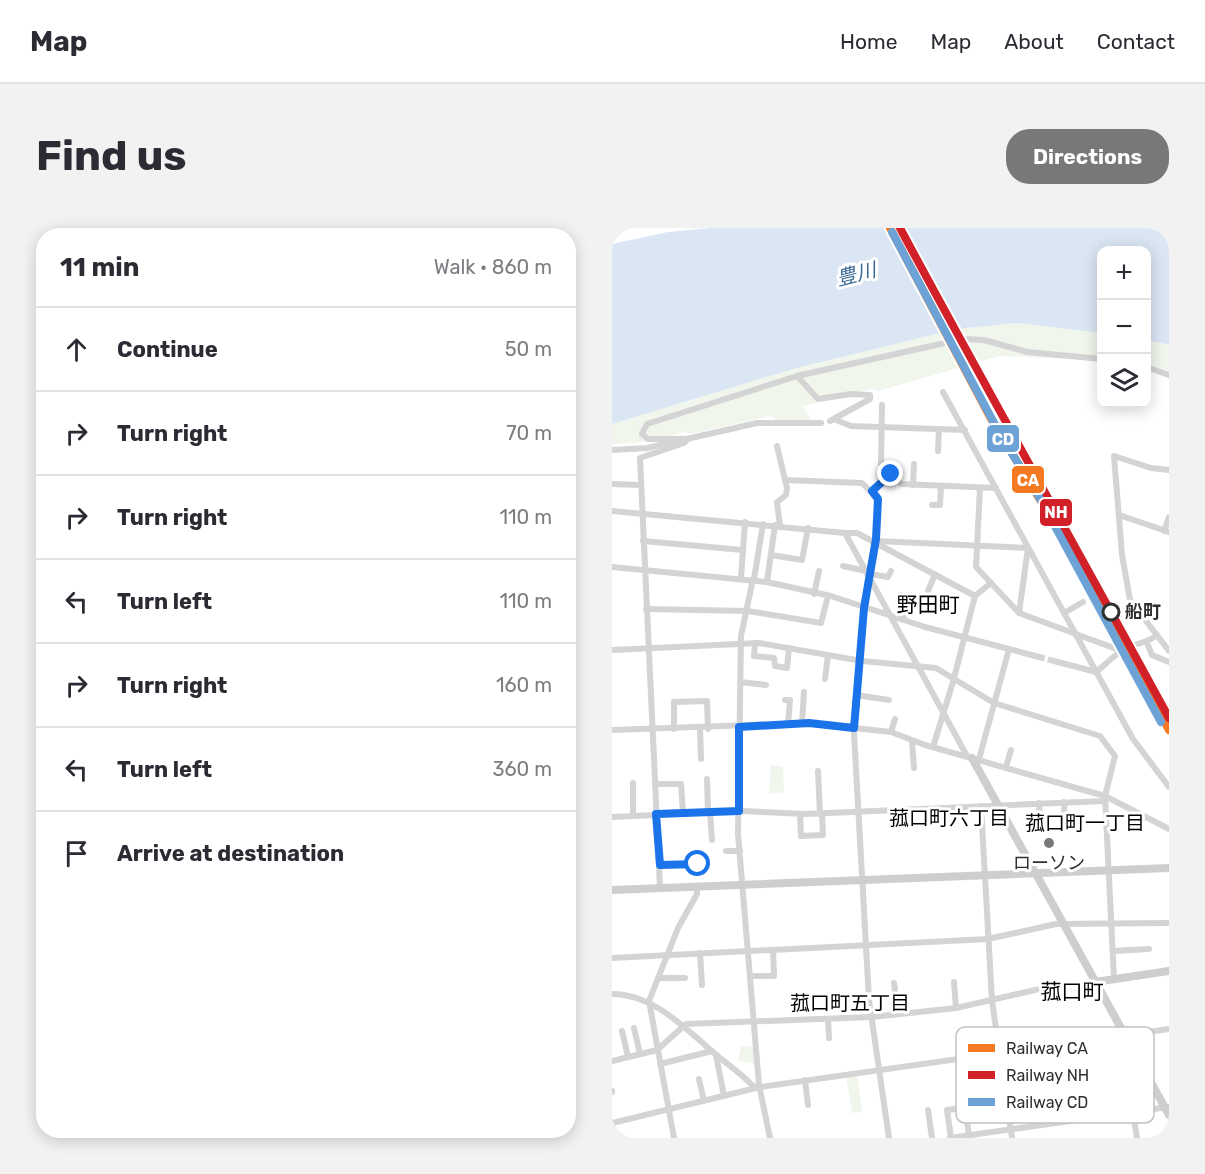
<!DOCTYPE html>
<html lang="en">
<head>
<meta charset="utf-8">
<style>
  :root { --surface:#fff; --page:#f2f2f3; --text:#2b2b33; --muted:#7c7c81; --line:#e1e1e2; --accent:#787878 }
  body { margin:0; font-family:Rubik,"Noto Sans JP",sans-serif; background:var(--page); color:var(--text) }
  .controls { position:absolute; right:18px; top:18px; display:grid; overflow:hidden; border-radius:12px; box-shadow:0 3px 15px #0003 }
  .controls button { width:54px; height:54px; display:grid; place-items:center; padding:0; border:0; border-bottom:2px solid var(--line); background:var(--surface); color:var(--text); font:30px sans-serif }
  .stop { position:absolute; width:18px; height:18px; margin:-14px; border:4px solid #1a73e8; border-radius:50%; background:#fff }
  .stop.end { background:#1a73e8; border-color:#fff; box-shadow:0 2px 6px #0008 }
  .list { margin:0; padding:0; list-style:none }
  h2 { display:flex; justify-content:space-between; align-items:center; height:78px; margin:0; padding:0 24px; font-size:26px }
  h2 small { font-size:20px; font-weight:400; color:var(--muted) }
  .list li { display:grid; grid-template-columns:39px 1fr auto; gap:18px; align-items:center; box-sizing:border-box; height:84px; padding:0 24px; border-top:2px solid var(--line) }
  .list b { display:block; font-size:22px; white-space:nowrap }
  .list em { font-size:20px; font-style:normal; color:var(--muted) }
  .icon { flex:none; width:33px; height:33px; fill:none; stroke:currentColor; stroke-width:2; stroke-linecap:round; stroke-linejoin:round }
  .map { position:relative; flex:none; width:557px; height:910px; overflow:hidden; border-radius:24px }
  header { display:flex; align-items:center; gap:36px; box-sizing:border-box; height:84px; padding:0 30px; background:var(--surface); border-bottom:2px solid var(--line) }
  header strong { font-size:28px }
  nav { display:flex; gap:33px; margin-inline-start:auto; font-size:21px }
  .intro { display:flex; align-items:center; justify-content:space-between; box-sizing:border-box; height:144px; padding:0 36px }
  h1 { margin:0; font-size:42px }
  .button { padding:15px 27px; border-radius:24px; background:var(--accent); color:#fff; font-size:21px; font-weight:700 }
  main { display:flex; gap:36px; padding:0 36px }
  aside { flex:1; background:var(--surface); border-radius:24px; box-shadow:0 3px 15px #0003 }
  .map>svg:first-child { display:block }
  .green { fill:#f1f6ed }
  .water { fill:#dae6f3 }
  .pier { fill:#fff }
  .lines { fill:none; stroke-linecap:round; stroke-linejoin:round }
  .street-tunnel { stroke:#d6d6d6; stroke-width:6; stroke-dasharray:6 3; stroke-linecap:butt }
  .street { stroke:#d4d4d4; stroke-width:6 }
  .secondary { stroke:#cecece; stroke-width:8 }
  .rail-1-casing { stroke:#fff; stroke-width:12 }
  .rail-2-casing { stroke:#fff; stroke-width:12 }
  .rail-3-casing { stroke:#fff; stroke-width:12 }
  .rail-1 { stroke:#f47921; stroke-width:8 }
  .rail-2 { stroke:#d12027; stroke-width:8 }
  .rail-3 { stroke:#6ca2d6; stroke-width:8 }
  .route { stroke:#1a73e8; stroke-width:8 }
  .stop-dot { fill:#fff; stroke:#303030; stroke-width:3 }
  .poi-dot { fill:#787878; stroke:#fff; stroke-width:2 }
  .labels { text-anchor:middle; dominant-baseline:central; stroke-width:6; stroke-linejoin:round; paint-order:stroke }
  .stop-label { font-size:18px; font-weight:bold; fill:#303030; stroke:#fff; text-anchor:start }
  .poi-label { font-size:18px; fill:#303030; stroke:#fff }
  .water-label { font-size:20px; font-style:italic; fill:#3a6996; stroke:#fff }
  .neighbourhood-label { font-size:20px; fill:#000; stroke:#fff }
  .quarter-label { font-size:21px; fill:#000; stroke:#fff }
  .key { fill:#fff; stroke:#c1c1c1; stroke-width:1.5 }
  .key-label { font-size:16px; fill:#303030 }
  .line-badge { stroke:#fff; stroke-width:2 }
  .badge-label { font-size:16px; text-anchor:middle; font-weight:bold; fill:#fff }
</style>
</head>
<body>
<header>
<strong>Map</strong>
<nav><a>Home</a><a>Map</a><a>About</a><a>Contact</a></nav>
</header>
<div class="intro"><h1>Find us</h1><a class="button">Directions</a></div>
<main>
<aside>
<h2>11 min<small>Walk · 860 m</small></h2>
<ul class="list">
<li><svg class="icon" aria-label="ahead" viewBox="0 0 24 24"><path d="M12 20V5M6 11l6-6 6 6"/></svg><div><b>Continue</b></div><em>50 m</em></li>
<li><svg class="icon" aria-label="right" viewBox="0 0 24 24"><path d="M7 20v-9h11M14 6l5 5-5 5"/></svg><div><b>Turn right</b></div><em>70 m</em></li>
<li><svg class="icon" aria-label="right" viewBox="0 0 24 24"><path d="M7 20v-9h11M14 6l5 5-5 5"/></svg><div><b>Turn right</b></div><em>110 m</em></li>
<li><svg class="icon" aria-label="left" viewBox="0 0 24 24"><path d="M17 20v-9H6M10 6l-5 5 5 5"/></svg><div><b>Turn left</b></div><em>110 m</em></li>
<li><svg class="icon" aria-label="right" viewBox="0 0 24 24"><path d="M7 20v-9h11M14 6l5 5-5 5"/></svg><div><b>Turn right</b></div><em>160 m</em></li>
<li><svg class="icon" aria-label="left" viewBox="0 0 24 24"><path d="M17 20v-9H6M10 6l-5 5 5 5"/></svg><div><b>Turn left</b></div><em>360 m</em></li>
<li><svg class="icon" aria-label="arrive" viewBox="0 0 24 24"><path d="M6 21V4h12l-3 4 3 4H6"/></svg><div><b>Arrive at destination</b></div></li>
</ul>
</aside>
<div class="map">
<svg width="557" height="910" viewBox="0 0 557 910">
  <rect width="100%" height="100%" fill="#fff"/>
  <!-- green -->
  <g class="green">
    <path d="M405 95 489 105V132L388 128 266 163 260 161 191 178 201 195 164 193 159 188 78 206 73 204 31 214 0 216V196L181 141 345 101Z"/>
    <path d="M534 112 557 117V143L535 136Z"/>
    <path d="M159 537 171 539 172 564 157 566Z"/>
    <path d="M129 818 143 819 144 836 126 833Z"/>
    <path d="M245 847 250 884 240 885 234 848Z"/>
  </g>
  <!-- water -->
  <path class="water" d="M99 0H557V117L535 112 534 22H490L489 105 405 95 345 101 181 141 0 196V16L56 4Z"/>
  <!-- pier -->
  <path class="pier" d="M276 0H290L345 104 333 107Z"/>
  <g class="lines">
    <!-- street-tunnel -->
    <path class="street-tunnel" d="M427 429 442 433"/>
    <!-- street -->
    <g class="street">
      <path d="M0 1 2 0"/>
      <path d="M534 139 557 147"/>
      <path d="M331 164 521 511 557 559"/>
      <path d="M270 177 269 236 289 256 384 260"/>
      <path d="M224 192 239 198 353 202"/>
      <path d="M218 193 258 171V167L239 166 206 171 185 148 351 111 372 112 415 124 490 131"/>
      <path d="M76 211H36L30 206 35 196 185 148"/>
      <path d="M165 218 175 260 174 267 165 274 168 298"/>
      <path d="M0 222 35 220 145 195H209"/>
      <path d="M326 223 327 201"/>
      <path d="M557 242 539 240 502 228 510 327 518 372 557 423"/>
      <path d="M173 252 250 255 266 271 264 311 251 389 242 505 257 772 277 910"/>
      <path d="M0 256 29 257"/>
      <path d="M301 257 302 236"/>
      <path d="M368 260 364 339 407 385 510 423"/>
      <path d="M260 263 279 246"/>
      <path d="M320 277H328L329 258"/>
      <path d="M0 283 233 305 355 528"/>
      <path d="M507 287 557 304"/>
      <path d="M552 303 557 289"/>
      <path d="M233 305H245L363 368 341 454 321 519"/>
      <path d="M31 313 131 322"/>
      <path d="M264 313 416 320 407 385"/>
      <path d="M159 327 190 332 196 300"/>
      <path d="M231 338 254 343"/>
      <path d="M0 339 155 354 219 368 313 399 427 429"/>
      <path d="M258 346 276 349 279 343"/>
      <path d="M129 350 133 294"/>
      <path d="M141 351 129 408 126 606 147 857 158 910"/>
      <path d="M142 351 151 296"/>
      <path d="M155 354 163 297"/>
      <path d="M316 363 323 346"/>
      <path d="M202 366 207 343"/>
      <path d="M289 367 298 370 291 392"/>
      <path d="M363 368 379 355"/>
      <path d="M34 381 136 383 209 395 216 368"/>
      <path d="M452 385 471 374"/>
      <path d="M143 415 142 428 162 430 163 438 175 440 177 420"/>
      <path d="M535 415 540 427 557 434"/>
      <path d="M0 422 147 415 250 433 324 440 382 475 488 508 503 528 493 568 502 751"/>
      <path d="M442 433 484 444C493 437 501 428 510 423 522 415 534 416 545 407"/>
      <path d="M213 451 216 427"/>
      <path d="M128 454 154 457"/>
      <path d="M244 467 277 472"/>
      <path d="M173 472H178L176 496"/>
      <path d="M190 496 192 464"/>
      <path d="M62 501V474L95 473 96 501"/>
      <path d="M88 501 89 531"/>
      <path d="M0 502 197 495 279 504 313 517 493 568 557 601"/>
      <path d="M279 504 283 491"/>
      <path d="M300 513 302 540"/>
      <path d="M367 531 397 421"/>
      <path d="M394 539 399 522"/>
      <path d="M206 543 208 586"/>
      <path d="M95 551 96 584"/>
      <path d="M21 555V588"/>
      <path d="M43 556H69L71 585"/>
      <path d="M452 574 453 601"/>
      <path d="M427 575 428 601"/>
      <path d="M369 578 380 773 400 910"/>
      <path d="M98 584 100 612"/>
      <path d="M188 586 189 608 211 607 210 586"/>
      <path d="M0 589 131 583 193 586 493 573"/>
      <path d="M114 623H128"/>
      <path d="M48 637 85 636"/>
      <path d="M48 660 28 230 72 215 76 211"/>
      <path d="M501 723 537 721"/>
      <path d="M88 725 90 757"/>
      <path d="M0 730 376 711 444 696 557 695"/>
      <path d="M138 748H162L161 722"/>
      <path d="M46 750H73"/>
      <path d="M342 754 344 780"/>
      <path d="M282 755 286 786"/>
      <path d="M0 766C41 766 73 800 102 825 115 836 129 845 141 858L147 859"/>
      <path d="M230 773 231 790"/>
      <path d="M216 791 217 810"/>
      <path d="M22 800 28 826"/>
      <path d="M10 803 16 829"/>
      <path d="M104 827 112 868"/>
      <path d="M0 833 45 822 74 796 260 789 344 780 423 762 483 754"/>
      <path d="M48 836 100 823"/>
      <path d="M87 851 92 873"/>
      <path d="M193 852 196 877"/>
      <path d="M0 863V864"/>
      <path d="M316 882 320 910"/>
      <path d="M521 884 525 910"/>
      <path d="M0 895 148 859 557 801"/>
      <path d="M62 910 37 773 66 700 85 666V658"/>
      <path d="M338 910 556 879"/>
      <path d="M339 910 335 882 353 880 357 907"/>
    </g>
    <!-- secondary -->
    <g class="secondary">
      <path d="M360 530 557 887"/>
      <path d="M0 662 557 640"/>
      <path d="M483 754 557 743"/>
    </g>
    <!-- rail-1 casing -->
    <g class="rail-1-casing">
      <path id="rail-1" d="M278 0 378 189 473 346 557 502"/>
    </g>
    <!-- rail-2 casing -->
    <g class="rail-2-casing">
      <path id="rail-2" d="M288 0C376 164 468 326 557 490"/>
    </g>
    <!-- rail-3 casing -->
    <g class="rail-3-casing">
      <path id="rail-3" d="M280 4 389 208 426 267 549 494"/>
    </g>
    <!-- rail-1 -->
    <use href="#rail-1" class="rail-1"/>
    <!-- rail-2 -->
    <use href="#rail-2" class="rail-2"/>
    <!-- rail-3 -->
    <use href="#rail-3" class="rail-3"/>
  </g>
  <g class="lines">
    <!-- route -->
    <path class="route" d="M86 636 48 637 44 586 127 583V499L197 495 242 500 252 380 264 311 266 271 260 263 279 246"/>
  </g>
  <!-- markers -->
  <circle class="stop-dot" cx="499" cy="384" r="8"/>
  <circle class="poi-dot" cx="437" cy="615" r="6"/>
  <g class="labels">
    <!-- stop labels -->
    <g class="stop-label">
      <text x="513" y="384">船町</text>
    </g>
    <!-- poi labels -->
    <g class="poi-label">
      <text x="437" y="635">ローソン</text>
    </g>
    <!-- water labels -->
    <g class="water-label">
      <text transform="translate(244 46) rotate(-14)">豊川</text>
    </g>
    <!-- neighbourhood labels -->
    <g class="neighbourhood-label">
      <text x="337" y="590">菰口町六丁目</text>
      <text x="473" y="595">菰口町一丁目</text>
      <text x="238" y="775">菰口町五丁目</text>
    </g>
    <!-- quarter labels -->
    <g class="quarter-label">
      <text x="316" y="376">野田町</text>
      <text x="460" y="763">菰口町</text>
    </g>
  </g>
  <!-- legend -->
  <rect x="344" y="799" width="198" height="96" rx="9" class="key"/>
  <rect x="356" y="816" width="27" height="8" fill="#f47921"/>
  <rect x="356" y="843" width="27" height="8" fill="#d12027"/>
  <rect x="356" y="870" width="27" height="8" fill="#6ca2d6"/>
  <g class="key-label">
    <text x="394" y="826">Railway CA</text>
    <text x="394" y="853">Railway NH</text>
    <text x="394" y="880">Railway CD</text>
  </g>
  <g class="line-badge">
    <rect x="374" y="196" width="34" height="29" rx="6" fill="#6ca2d6"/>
    <rect x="399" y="237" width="34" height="29" rx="6" fill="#f47921"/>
    <rect x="427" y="270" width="34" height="29" rx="6" fill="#d12027"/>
  </g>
  <g class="badge-label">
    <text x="391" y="217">CD</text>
    <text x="416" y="258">CA</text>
    <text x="444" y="290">NH</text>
  </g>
</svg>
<div class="controls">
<button>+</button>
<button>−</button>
<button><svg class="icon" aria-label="layers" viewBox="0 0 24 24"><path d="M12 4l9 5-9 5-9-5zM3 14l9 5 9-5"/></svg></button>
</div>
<div class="stop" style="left:86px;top:636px"></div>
<div class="stop end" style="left:279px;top:246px"></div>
</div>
</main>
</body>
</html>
